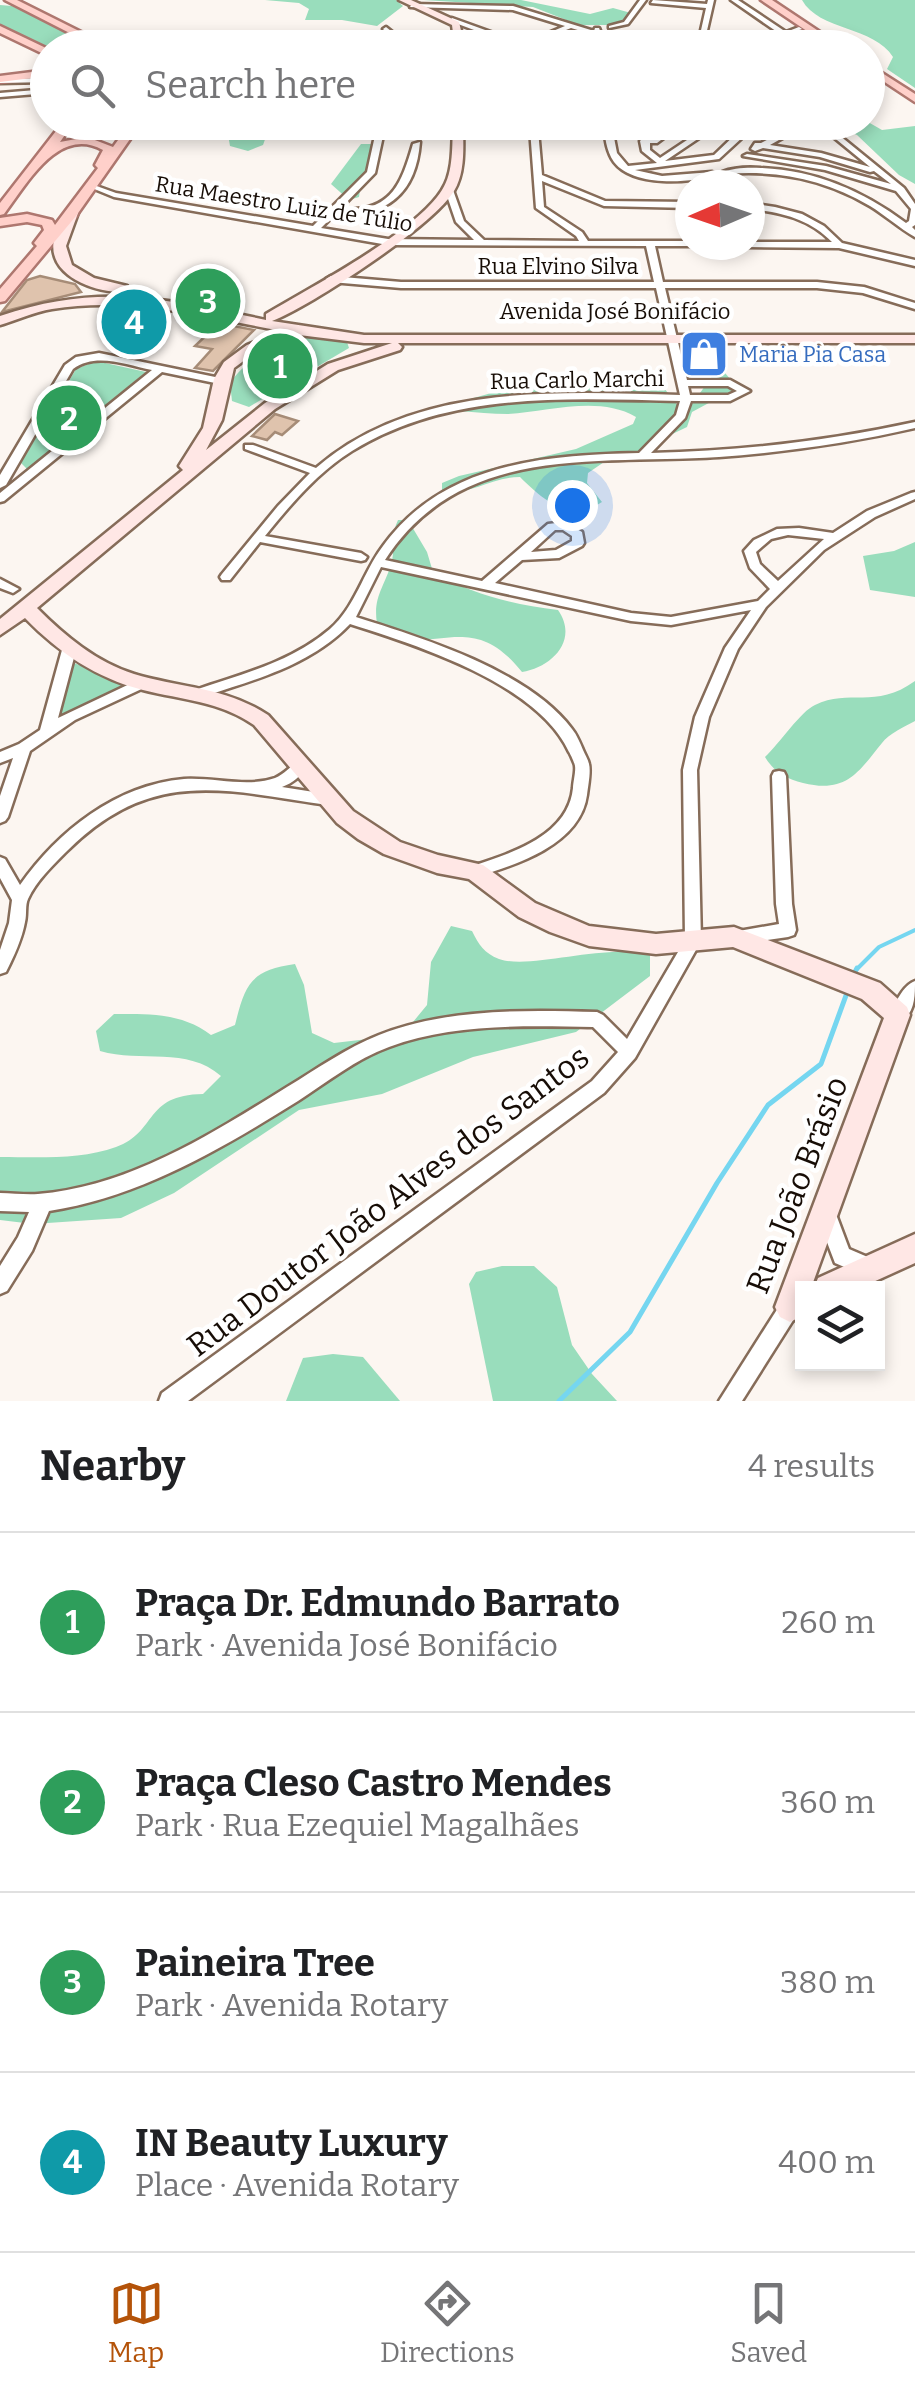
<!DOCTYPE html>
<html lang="en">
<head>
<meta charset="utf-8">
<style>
  :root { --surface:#fff; --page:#f6f6f6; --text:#202124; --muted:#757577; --line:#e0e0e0; --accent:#b45309 }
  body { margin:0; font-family:Bitter,serif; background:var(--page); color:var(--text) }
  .controls { position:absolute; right:30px; bottom:30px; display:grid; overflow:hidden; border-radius:0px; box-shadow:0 5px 15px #0003 }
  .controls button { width:90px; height:90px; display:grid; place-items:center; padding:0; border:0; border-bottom:2px solid var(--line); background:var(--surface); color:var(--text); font:50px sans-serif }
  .compass { position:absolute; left:675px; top:170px; width:90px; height:90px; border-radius:50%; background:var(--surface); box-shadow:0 5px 15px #0003; rotate:268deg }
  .you { position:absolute; left:572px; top:505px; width:35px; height:35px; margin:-25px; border:8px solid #fff; border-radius:50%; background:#1a73e8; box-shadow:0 0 0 15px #1a73e833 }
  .badge { display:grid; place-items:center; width:65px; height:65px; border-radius:50%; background:var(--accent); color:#fff; font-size:32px; font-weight:700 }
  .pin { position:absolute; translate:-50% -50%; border:5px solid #fff; box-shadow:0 2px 10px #0006 }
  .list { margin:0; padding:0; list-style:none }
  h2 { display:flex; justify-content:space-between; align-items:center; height:130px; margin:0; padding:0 40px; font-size:42px }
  h2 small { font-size:32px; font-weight:400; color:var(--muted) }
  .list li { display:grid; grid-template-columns:65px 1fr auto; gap:30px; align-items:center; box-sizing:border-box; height:180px; padding:0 40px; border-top:2px solid var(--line) }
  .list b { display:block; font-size:38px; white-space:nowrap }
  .list p { margin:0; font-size:32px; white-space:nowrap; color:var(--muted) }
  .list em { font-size:32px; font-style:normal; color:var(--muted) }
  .icon { flex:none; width:55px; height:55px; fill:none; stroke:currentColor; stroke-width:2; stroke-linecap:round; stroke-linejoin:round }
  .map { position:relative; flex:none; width:915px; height:1401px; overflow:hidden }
  .search { position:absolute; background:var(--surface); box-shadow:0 5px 15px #0003; left:30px; right:30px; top:30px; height:110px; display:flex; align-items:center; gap:25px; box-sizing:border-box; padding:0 35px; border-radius:55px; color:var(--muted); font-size:38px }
  .sheet { height:850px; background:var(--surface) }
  nav { display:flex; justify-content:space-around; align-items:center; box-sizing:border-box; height:140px; border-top:2px solid var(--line); background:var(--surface); font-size:28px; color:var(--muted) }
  nav a { display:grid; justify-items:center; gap:5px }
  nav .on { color:var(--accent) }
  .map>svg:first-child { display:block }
  .green { fill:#99ddbc }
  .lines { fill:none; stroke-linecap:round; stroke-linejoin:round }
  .stream-far1 { stroke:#75d6f0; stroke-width:4 }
  .stream { stroke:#75d6f0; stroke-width:5 }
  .building { fill:#dfc3ad; stroke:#a68c77; stroke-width:2.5 }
  .street-casing { stroke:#866c59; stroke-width:5 }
  .secondary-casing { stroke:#866c59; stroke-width:5 }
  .primary-casing { stroke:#ae776f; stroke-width:5 }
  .street { fill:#fff; fill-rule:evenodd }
  .secondary { fill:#ffe7e5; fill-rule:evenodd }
  .primary { fill:#ffd0ca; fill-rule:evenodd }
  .labels { text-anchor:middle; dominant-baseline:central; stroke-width:9; stroke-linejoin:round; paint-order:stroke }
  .far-street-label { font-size:22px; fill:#170d06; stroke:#fff }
  .far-shop-label { font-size:22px; fill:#366cbe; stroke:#fff; text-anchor:start }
  .near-street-label { font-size:32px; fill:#170d06; stroke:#fff }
</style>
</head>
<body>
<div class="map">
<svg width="915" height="1401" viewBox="0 0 915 1401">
  <rect width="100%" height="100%" fill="#fcf6f1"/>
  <!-- green -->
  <g class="green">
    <path d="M265 0H396L403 6 377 26 342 20H305L309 9 299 3Z"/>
    <path d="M424 0H521L590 14 613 8 631 13 623 25H579L533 7Z"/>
    <path d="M802 0H915V88L887 69 893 57C874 26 819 31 802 0Z"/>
    <path d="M0 5 12 6 101 47 48 48 47 51 0 25Z"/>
    <path d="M868 122 882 130 915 126V184L899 175 857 135 829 123Z"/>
    <path d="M226 123V122L271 123 263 145 248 151 230 146Z"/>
    <path d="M361 144H372C371 163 361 178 359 197L349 200 331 184Z"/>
    <path d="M300 337 347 342 349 348 249 407 232 401 230 383C247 358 272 347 300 337Z"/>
    <path d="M96 361 146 372 27 469 21 463 76 369Z"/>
    <path d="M725 373 732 381 733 390 692 412 687 427 664 438 651 454 607 460 588 473 587 483 602 502C570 523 543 500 520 477 492 477 470 495 442 493V483L459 476 576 449 633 424 636 417C598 395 549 412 508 414 492 414 476 412 459 411L463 401 516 386 646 381 660 383 679 407 692 404 713 375Z"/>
    <path d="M398 520H408L427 552 433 572C474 595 512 604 558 610 579 640 552 667 522 672 471 608 438 656 379 633 370 598 384 590 392 561 395 546 391 534 398 520Z"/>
    <path d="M915 542V597L870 590 863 556 894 551Z"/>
    <path d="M72 662 128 686 59 716Z"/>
    <path d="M915 681V721C906 726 888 734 882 743 859 771 847 794 803 783 786 779 774 772 765 757 780 743 801 711 815 705 849 688 875 710 915 681Z"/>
    <path d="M451 926 472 931C479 945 484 953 499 959 531 970 605 943 650 955V976L576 1032 473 1057 382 1094 299 1110 174 1193 121 1218 33 1224 0 1220V1157C36 1157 81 1160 116 1147 158 1132 143 1095 203 1094L221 1076C187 1046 141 1063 100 1051L96 1031 114 1014C151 1014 182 1013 211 1035L235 1025C245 984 251 970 295 964L304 985 312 1033 334 1043 368 1039 413 1022 427 1005 431 962Z"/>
    <path d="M502 1266H534L557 1287 572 1345 592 1374 617 1401H493L469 1284 476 1272Z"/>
    <path d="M333 1354 363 1357 400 1401H286L303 1358Z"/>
  </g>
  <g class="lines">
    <!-- stream-far1 -->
    <path class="stream-far1" d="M856 970 879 947 915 930"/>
    <!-- stream -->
    <g class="stream">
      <path d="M853 976 857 968"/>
      <path d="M559 1401 630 1332 717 1183 768 1105 821 1064 848 990"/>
    </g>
  </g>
  <!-- building -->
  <g class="building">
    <path d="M40 276 75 284 81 292 2 312 27 280Z"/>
    <path d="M219 323 254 330 213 371 195 368 212 349 195 346Z"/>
    <path d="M275 414 298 421 282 435 275 432 267 440 252 436Z"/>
  </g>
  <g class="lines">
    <!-- street casing -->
    <g class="street-casing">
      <g id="street">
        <path d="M640 0H646L628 24 609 28V26L624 22Z"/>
        <path d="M653 0 707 4 708 0H714L703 48H697L706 8 651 3Z"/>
        <path d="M731 0H738L786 32 799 27 802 29 783 36Z"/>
        <path d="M412 4 513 6 594 31 595 28H599L601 33 645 48H633L597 36 579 48H570L591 34 571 28 531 44 529 41 565 26 513 10 410 7Z"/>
        <path d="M452 18 532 47 533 48H522L450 21Z"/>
        <path d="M386 27 396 35 395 48H389L390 36 383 29Z"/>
        <path d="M48 78V82L0 83V79Z"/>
        <path d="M48 89V93L0 97V93Z"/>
        <path d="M378 122H386L375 173 340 209C390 213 401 186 413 144L420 142C416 194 386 218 335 214L321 228 388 239 474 240 456 222 445 190 449 188 453 190 464 221 484 240 579 241 576 236 536 208 530 129 520 122C534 122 547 127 562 127 573 126 584 122 595 122L566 131 538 130 542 175 605 201 690 202V208L604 206 542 181 544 207 582 232 588 241H690V245L693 246H655L663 282H817L864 287 915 303V309L863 293 817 288H665L687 380H730L750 391 730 401H691L685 418 651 453C740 451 828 441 915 422V428C850 443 785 452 719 457 598 465 461 442 385 560L482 581 548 524 565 522 582 532 584 543 582 546 559 558 522 560 495 583 631 613 671 617 758 601 770 589 750 568 744 551 754 540 777 529 799 528 833 533 867 511 911 493 915 492V499L875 517 824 550 766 607 738 649 709 717 697 770 701 941 635 1058 604 1093 188 1401H159L162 1393 592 1081 618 1052 593 1027C526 1026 453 1023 389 1047 356 1059 327 1082 298 1101 221 1149 140 1197 49 1211L32 1251 7 1291 0 1294V1266L18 1237 29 1212 0 1211V1193C12 1193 26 1195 38 1194 128 1187 212 1134 287 1087 317 1069 346 1048 379 1035 448 1008 525 1010 597 1012L603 1015 627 1039 685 940 683 770 695 717 725 648 751 610 671 625 631 621 381 567 356 617C423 638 529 671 572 729 577 735 580 743 583 750 585 755 588 759 589 764 591 772 588 786 587 795 580 845 516 865 475 877L469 875 467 871 469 867C509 854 568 837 573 788 573 782 576 772 575 766 575 764 570 753 569 752 538 684 417 645 350 624 312 664 258 679 208 695H198L196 692 198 689C243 674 293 661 330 629 356 606 363 572 383 546 443 463 544 455 639 453L676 415 680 401C570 399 450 390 352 451 318 472 290 505 265 536L361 553 367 557 365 560 361 561 260 542 230 580H222L220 577 222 574 278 506 310 473 245 449V445H253L316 468C415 382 557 392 680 395L656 288H401L331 282 326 279 331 276 401 282H654L646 246 388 245 114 197 87 186 91 184 116 193 313 226 367 172ZM688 386H728L737 391 728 395H690ZM555 530H563L572 536V541L556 550 531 552ZM788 535 824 539 778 581 760 564 756 552 771 539Z"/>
        <path d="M603 122H611L617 153 628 166 657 163 642 151 640 141 642 139V122H650V139L676 122H685L657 143H650V150L660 158 714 122H723L665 161 714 155 738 132 761 122H771L744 136 719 159 635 170 662 176 712 172 716 174C691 184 633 187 614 162 606 151 605 136 603 122Z"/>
        <path d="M801 122H811L770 145 821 153 870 167 815 122H823L904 188 915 204V225L912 227 915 230V237C899 228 885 215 870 206 824 179 778 170 726 174L722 172C733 168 748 167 761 168 815 170 863 191 906 223L909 221 911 209 896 191 825 170 743 156 747 154 826 166 891 184 874 171 870 172 820 157 763 148 755 151 751 149 755 143H761Z"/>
        <path d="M750 203 775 207 802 214 824 226 842 243 915 260V266L839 248 747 247 746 245H750V242H832C810 219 781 212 750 209Z"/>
        <path d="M99 353 220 378 225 381 220 384 162 372 4 501 0 502V493L152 370C126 365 96 352 73 369L6 485 0 488V475L65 365 76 357Z"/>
        <path d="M0 579 19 589 13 593 0 588Z"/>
        <path d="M69 646 76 650 58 718 138 680H148L150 683 148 686 75 720 30 751 8 817 5 821 0 823V796L13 758 0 763V752L19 744 40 730 62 650Z"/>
        <path d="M300 761 305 762 307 766C301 776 293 783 282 787L333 795 335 799 333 803 328 805C223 790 152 767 67 851 54 864 36 881 28 899 25 905 27 914 25 922 22 939 14 956 6 972L0 974V950L9 923 12 900 0 878V857L5 859 20 885C58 831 116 785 184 779 214 777 247 788 275 778 285 774 291 765 300 761Z"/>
        <path d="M779 771 784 772 786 776 792 904 796 930 794 935 788 937 739 944 733 942 731 937 733 932 779 924 776 904 772 776 774 772Z"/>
        <path d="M915 981C915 997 915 1015 898 1023L892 1020 889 1015C895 1004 903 985 915 981Z"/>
        <path d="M827 1206 834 1209 849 1249 877 1261 880 1268 877 1275 870 1278 835 1263 817 1216 820 1209Z"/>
        <path d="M790 1297 797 1300 800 1307 797 1314 742 1401H719L783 1300Z"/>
      </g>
    </g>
    <!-- secondary casing -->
    <g class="secondary-casing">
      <g id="secondary">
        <path d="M399 0H411L459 22 465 48H455L452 25Z"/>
        <path d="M453 122H463C463 144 466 171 454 191 433 226 311 306 272 321L364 335H915V343H398L402 347 400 350 338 370 275 409 37 608C65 636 96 662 134 674 180 688 226 687 268 715L353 811 400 842 438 855 483 865 535 903 589 926 656 934 734 927 880 983 907 1007 910 1015 811 1288H802L800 1317 790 1322 780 1317 775 1307 884 1018 862 999 733 947 656 954 589 946 550 932 519 917 469 879 437 873 384 854 358 839 337 823 254 725C219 701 183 700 143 690 96 678 59 653 25 618L0 635V619L183 470 179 466 203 428 214 379 224 362 247 345 282 331C205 317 130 296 52 309 34 312 17 320 0 325V316C99 282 167 299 266 320V314C311 287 415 233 442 190 454 172 452 144 453 122ZM299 335 364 343H392L328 364 265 403 206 450 222 420 234 368 257 351Z"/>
        <path d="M72 209 78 213 66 246 72 265 94 278 127 286V292C96 294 43 275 55 236 58 225 63 215 72 209Z"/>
        <path d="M915 1234V1263L860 1288H814L818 1278Z"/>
      </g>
    </g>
    <!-- primary casing -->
    <g class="primary-casing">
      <g id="primary">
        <path d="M5 0H17L113 48H99Z"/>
        <path d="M761 0H772L844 48H832Z"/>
        <path d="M0 26 48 49V56L0 33Z"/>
        <path d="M868 64 915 94V102L868 71Z"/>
        <path d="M48 70V76L0 82V76Z"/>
        <path d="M63 122H74L60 142 87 137 113 147 131 122H142L76 216 5 301 0 302V289L37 246 34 243 44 230 42 225 27 222 0 226V218L27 214 52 220 55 225 98 168 95 165 103 150C58 125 27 184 4 214L0 215V203Z"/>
      </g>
    </g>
    <!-- street -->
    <use href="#street" class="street"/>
    <!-- secondary -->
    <use href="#secondary" class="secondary"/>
    <!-- primary -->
    <use href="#primary" class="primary"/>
  </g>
  <!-- icons -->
  <defs>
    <g id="shop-square" transform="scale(2.5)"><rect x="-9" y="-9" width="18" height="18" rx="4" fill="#3f7fe0" stroke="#fff"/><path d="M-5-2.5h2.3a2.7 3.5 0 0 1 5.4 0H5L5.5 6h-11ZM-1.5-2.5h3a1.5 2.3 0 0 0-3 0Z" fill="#fff"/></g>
  </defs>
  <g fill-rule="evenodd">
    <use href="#shop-square" x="704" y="354"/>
  </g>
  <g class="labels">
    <!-- far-street labels -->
    <g class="far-street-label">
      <text transform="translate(284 204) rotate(9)">Rua Maestro Luiz de Túlio</text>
      <text x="558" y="266">Rua Elvino Silva</text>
      <text x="615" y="311">Avenida José Bonifácio</text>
      <text transform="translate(577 380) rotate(-1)">Rua Carlo Marchi</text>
    </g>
    <!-- far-shop labels -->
    <g class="far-shop-label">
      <text x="739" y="354">Maria Pia Casa</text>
    </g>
    <!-- near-street labels -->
    <g class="near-street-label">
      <text transform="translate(797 1185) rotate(-69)">Rua João Brásio</text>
      <text transform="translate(388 1201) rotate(-37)">Rua Doutor João Alves dos Santos</text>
    </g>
  </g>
</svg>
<div class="controls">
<button><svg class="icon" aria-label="layers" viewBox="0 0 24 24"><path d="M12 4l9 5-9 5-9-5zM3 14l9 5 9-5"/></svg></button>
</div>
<svg class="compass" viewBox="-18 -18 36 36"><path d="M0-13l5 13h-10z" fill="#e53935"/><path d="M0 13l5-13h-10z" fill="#757577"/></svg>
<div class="you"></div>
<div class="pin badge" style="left:280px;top:366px;background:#2e9e5b">1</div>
<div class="pin badge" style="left:69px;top:418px;background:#2e9e5b">2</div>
<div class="pin badge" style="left:208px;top:301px;background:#2e9e5b">3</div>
<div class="pin badge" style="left:134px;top:322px;background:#0f9aa8">4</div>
<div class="search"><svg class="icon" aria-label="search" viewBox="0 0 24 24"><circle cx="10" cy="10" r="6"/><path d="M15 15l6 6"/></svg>Search here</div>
</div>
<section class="sheet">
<h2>Nearby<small>4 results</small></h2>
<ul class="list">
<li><span class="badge" style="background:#2e9e5b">1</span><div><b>Praça Dr. Edmundo Barrato</b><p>Park · Avenida José Bonifácio</p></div><em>260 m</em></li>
<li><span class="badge" style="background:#2e9e5b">2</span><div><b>Praça Cleso Castro Mendes</b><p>Park · Rua Ezequiel Magalhães</p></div><em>360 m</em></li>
<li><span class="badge" style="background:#2e9e5b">3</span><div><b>Paineira Tree</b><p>Park · Avenida Rotary</p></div><em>380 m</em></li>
<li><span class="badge" style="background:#0f9aa8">4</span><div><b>IN Beauty Luxury</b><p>Place · Avenida Rotary</p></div><em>400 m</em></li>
</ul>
</section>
<nav>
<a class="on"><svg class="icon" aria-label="map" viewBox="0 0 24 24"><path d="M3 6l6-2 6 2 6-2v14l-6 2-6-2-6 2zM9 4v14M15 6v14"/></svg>Map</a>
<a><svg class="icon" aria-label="directions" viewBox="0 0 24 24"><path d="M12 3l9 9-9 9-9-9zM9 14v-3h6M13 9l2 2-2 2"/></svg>Directions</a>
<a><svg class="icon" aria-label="saved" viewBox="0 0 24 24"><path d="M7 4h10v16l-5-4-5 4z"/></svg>Saved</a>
</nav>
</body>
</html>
